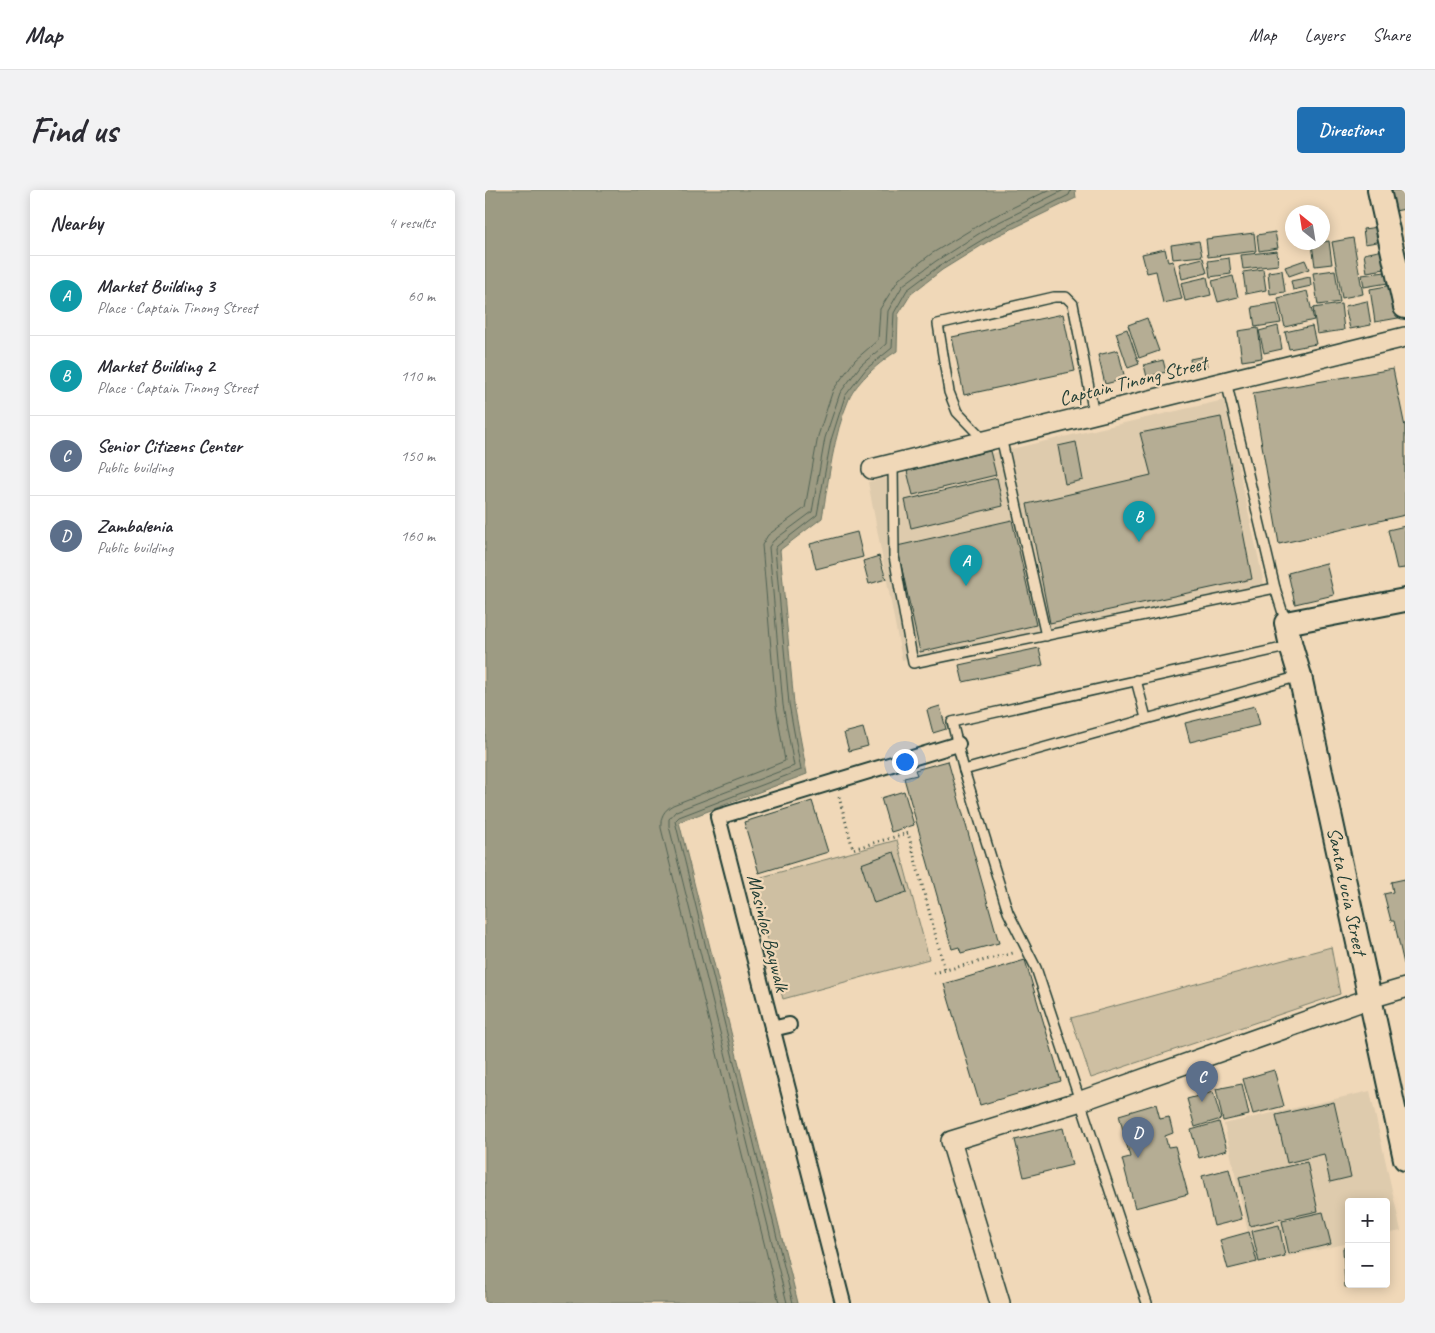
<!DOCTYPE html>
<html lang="en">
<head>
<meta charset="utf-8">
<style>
  :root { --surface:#fff; --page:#f2f2f3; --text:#2b2b33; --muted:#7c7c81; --line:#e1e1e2; --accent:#1f6fb2 }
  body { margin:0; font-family:Caveat,sans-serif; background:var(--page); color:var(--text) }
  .controls { position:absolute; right:15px; bottom:15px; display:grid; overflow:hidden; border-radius:5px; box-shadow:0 2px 12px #0003 }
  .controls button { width:45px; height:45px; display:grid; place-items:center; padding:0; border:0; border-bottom:1px solid var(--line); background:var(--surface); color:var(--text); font:25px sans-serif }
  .compass { position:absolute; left:800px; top:15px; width:45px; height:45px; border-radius:50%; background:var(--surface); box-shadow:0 2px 12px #0003; rotate:330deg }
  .you { position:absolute; left:419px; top:571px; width:18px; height:18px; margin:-12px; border:4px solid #fff; border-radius:50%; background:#1a73e8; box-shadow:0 0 0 8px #1a73e833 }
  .badge { display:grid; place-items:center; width:32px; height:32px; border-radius:50%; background:var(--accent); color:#fff; font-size:16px; font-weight:700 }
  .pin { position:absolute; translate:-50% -41px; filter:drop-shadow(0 1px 2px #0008) }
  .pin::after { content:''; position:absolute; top:26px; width:18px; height:15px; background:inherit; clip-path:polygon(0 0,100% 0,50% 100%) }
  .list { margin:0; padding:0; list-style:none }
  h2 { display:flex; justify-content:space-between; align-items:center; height:65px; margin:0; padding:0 20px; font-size:21px }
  h2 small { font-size:16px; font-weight:400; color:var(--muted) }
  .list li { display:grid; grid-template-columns:32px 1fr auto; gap:15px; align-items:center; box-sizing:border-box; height:80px; padding:0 20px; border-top:1px solid var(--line) }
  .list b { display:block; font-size:19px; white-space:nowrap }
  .list p { margin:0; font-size:16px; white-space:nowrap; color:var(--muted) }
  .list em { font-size:16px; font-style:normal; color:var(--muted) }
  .map { position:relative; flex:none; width:920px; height:1113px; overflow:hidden; border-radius:5px }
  header { display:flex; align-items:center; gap:30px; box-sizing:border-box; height:70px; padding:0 25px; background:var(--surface); border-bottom:1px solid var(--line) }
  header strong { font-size:24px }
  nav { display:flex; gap:28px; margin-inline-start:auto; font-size:18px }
  .intro { display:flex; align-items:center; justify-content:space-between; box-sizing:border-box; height:120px; padding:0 30px }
  h1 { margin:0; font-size:35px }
  .button { padding:12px 22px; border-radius:5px; background:var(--accent); color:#fff; font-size:18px; font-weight:700 }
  main { display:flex; gap:30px; padding:0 30px }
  aside { flex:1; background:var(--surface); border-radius:5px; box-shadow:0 2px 12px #0003 }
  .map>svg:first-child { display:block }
  .built { fill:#decbad }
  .green { fill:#cebfa2; stroke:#767e6b }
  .water { fill:#9d9b83; stroke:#6b7563 }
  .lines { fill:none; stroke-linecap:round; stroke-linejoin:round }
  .shore { stroke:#516354; stroke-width:1 }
  .building { fill:#b5ad94; stroke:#1f3d34 }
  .service-casing { stroke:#1f3d34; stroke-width:12 }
  .pedestrian-casing { stroke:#1f3d34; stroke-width:18 }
  .minor-casing { stroke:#1f3d34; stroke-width:22 }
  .tertiary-casing { stroke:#1f3d34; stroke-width:26 }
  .path { stroke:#1f3d34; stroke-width:3; stroke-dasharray:1 4; stroke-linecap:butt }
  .service { stroke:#f0d8b8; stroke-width:9 }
  .pedestrian { stroke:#f0d8b8; stroke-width:14 }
  .minor { stroke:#f0d8b8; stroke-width:19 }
  .tertiary { stroke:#f0d8b8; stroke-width:22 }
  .labels { text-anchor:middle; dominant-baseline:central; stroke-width:4.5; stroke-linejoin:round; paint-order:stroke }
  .street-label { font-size:20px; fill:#1f3d34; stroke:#f0d8b8 }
</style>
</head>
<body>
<header>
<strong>Map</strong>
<nav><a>Map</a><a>Layers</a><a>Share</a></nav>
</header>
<div class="intro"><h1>Find us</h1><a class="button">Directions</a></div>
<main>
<aside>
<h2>Nearby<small>4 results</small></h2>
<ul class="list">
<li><span class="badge" style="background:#0f9aa8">A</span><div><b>Market Building 3</b><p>Place · Captain Tinong Street</p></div><em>60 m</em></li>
<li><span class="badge" style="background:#0f9aa8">B</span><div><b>Market Building 2</b><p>Place · Captain Tinong Street</p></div><em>110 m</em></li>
<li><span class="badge" style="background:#5c6f8a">C</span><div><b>Senior Citizens Center</b><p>Public building</p></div><em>150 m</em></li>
<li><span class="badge" style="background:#5c6f8a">D</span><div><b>Zambalenia</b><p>Public building</p></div><em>160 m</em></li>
</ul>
</aside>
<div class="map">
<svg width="920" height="1113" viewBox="0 0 920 1113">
  <rect width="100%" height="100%" fill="#f0d8b8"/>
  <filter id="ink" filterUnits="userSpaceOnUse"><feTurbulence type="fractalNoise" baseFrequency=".02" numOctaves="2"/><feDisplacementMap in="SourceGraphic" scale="10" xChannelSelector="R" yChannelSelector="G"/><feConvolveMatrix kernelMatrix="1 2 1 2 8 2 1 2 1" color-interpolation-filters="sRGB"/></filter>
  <g filter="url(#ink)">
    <!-- built -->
    <g class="built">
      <path d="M739 210 779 394 417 470 383 292Z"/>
      <path d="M885 901 916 1041 901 1044V1012H864V1053L770 1074 739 934Z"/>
    </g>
    <!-- green -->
    <g class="green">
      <path d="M412 650 444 769 298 809 266 690Z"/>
      <path d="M846 757 855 804 606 888 586 828Z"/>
    </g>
    <!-- water -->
    <path class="water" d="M0 0H590L591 8 512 46 457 80 426 104 413 125 412 161C396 171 372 191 364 209 348 246 344 289 337 328L295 360 309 514 322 584 194 632 313 1113H0Z"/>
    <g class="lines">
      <!-- shore -->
      <g class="shore">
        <path d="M294 1113 176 638C175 627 179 620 188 615L300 571 291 516 277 355 283 345 320 318 333 246 348 200 370 170 393 150 395 119 414 89 446 64 502 30 564 0"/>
        <path d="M302 1113 184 636V629L191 621 309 576 298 515 284 357 288 351 327 322 340 248 355 203 376 175 401 154 403 121 418 95 451 71 506 36 579 0"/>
        <path d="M308 1113 190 631 194 627 316 580 304 514 290 359 292 356 332 325 346 250 360 206 381 179 407 158 409 123 422 100 454 76 510 42 584 5 586 0"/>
      </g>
    </g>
    <!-- building -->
    <g class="building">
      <path d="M904 0H920V19L910 21Z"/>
      <path d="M902 36 904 50 880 54 878 39Z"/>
      <path d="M790 42 793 58 774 61 772 45Z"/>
      <path d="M769 43 771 61 723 67 721 49Z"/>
      <path d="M868 48 878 104 857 108 847 52Z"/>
      <path d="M714 51 717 66 688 69 686 55Z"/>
      <path d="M844 51 847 74 830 76 827 54Z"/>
      <path d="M680 59 683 72 688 71 697 109 678 113 671 81 662 83 657 64Z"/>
      <path d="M903 59 906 78 882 82 879 64Z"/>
      <path d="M792 61 793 75 758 79 756 65Z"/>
      <path d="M718 68 722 83 697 89 694 74Z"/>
      <path d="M744 68 746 84 725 87 723 71Z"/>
      <path d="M820 70 824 79 804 86 800 77Z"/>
      <path d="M778 79 781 100 761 104 758 82Z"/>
      <path d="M797 80 800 102 785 104 783 82Z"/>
      <path d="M850 80 855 112 833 115 828 83Z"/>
      <path d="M908 81 909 92 879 97 877 85Z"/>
      <path d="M748 86 753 107 733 112 727 91Z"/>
      <path d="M722 87 726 105 700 111 696 93Z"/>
      <path d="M825 87 826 96 808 100 806 91Z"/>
      <path d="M913 94 919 127 890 132 885 99Z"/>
      <path d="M822 101 829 130 800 137 793 108Z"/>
      <path d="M882 111 886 135 865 139 860 116Z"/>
      <path d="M792 113 796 133 770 137 767 117Z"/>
      <path d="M856 114 859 140 832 144 828 118Z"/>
      <path d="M578 124 590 181 479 205 467 147Z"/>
      <path d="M662 128 674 161 654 168 643 135Z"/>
      <path d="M793 136 797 159 779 163 774 141Z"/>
      <path d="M827 136 831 154 804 159 800 142Z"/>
      <path d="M773 138 777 168 757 171 753 141Z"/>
      <path d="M642 139 654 174 643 178 631 143Z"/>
      <path d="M633 160 640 189 620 194 613 165Z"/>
      <path d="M720 166 722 176 707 180 705 169Z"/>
      <path d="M678 170 681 182 662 187 659 175Z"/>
      <path d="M908 179 920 237V325L794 354 768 203Z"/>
      <path d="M736 227 767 389 565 433 542 314 666 285 655 243Z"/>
      <path d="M591 252 598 290 580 294 573 256Z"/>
      <path d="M505 261 511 285 428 305 422 281Z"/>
      <path d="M512 288 518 316 426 338 420 310Z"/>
      <path d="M527 330 551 435 435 462 412 356Z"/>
      <path d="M920 336V378L912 379 903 340Z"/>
      <path d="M372 342 378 367 331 379 325 354Z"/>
      <path d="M394 366 401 389 384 394 378 371Z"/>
      <path d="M841 373 849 405 810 414 803 383Z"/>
      <path d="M554 458 558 475 478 492 474 475Z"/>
      <path d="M455 516 461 539 448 543 442 520Z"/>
      <path d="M770 516 775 535 705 552 700 533Z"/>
      <path d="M378 538 383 556 364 561 359 543Z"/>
      <path d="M463 571 514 753 476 763 474 757 467 759 419 588 432 585 430 580Z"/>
      <path d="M419 601 429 635 406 642 396 608Z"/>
      <path d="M327 611 343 662 274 683 259 632Z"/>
      <path d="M409 662 422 702 389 713 376 674Z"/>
      <path d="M920 689V774H919L909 731H906L899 704 908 702 906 692Z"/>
      <path d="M540 770 576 891 495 915 459 794Z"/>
      <path d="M789 880 799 916 768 924 758 889Z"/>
      <path d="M757 894 764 925 738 931 731 899Z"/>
      <path d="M728 902 736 929 710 937 702 909Z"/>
      <path d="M849 912 866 987 845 992 839 964 802 973 791 925Z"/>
      <path d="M671 914 675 929 684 927 688 943 680 946 683 957 690 956 703 1004 650 1018 637 969 645 967 634 925Z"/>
      <path d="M734 932 742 960 714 968 706 940Z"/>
      <path d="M578 938 587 975 539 987 530 950Z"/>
      <path d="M822 972 833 1021 765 1036 754 987Z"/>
      <path d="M744 979 757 1029 729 1036 717 986Z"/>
      <path d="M838 1022 846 1054 804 1064 797 1031Z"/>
      <path d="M794 1035 800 1066 774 1072 767 1041Z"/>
      <path d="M764 1042 772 1072 743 1079 735 1050Z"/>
      <path d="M864 1057V1094H901V1077L902 1094 860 1097 858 1058Z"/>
    </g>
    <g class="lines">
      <!-- service casing -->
      <g class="service-casing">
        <g id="service">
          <path d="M741 191 790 398 801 433"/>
          <path d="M516 247 561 446"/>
          <path d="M500 251 472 222 464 202 453 134 569 107H581L588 114 609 224"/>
          <path d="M408 274 409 366 428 473 790 398"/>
          <path d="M651 490 661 528"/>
          <path d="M479 580 467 532 806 456"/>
          <path d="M662 1113 551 778 523 722 479 580 815 486"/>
        </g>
      </g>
      <!-- pedestrian casing -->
      <g class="pedestrian-casing">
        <g id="pedestrian">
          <path d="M287 839 304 835"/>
          <path d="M358 1113 233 627 473 554"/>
        </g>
      </g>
      <!-- minor casing -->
      <g class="minor-casing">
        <g id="minor">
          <path d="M387 279 920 147"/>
          <path d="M515 1113 466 951 596 911 886 808 920 798"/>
        </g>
      </g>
      <!-- tertiary casing -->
      <g class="tertiary-casing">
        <g id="tertiary">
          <path d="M894 0 920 117"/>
          <path d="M920 410 801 433 806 456 815 486 920 969"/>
        </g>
      </g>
      <!-- path -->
      <g class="path">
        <path d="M354 607 368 659 423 643 460 780"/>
        <path d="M449 783 528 763"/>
      </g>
      <!-- service -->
      <use href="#service" class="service"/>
      <!-- pedestrian -->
      <use href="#pedestrian" class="pedestrian"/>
      <!-- minor -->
      <use href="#minor" class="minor"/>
      <!-- tertiary -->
      <use href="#tertiary" class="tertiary"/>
    </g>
  </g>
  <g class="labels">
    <!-- street labels -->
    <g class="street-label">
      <text transform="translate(648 191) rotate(-14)">Captain Tinong Street</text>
      <text transform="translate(862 701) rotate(78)">Santa Lucia Street</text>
      <text transform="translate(283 743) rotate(76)">Masinloc Baywalk</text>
    </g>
  </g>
</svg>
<div class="controls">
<button>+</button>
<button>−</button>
</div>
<svg class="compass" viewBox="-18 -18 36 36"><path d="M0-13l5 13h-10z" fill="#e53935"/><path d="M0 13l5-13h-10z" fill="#7c7c81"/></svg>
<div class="you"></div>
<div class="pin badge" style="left:481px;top:396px;background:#0f9aa8">A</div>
<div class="pin badge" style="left:654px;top:352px;background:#0f9aa8">B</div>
<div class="pin badge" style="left:717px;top:912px;background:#5c6f8a">C</div>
<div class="pin badge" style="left:653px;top:968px;background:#5c6f8a">D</div>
</div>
</main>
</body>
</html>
